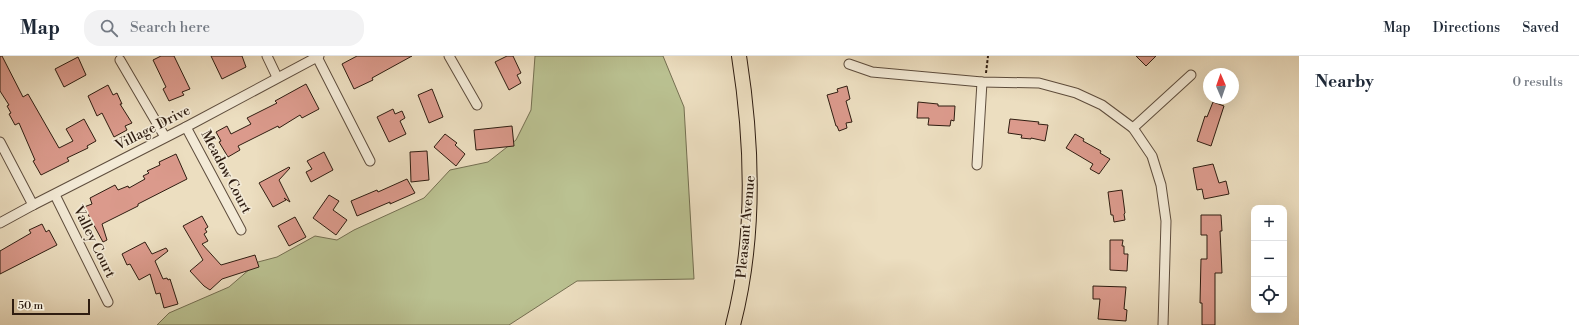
<!DOCTYPE html>
<html lang="en">
<head>
<meta charset="utf-8">
<style>
  :root { --surface:#fff; --page:#f2f2f3; --text:#1f2937; --muted:#747a83; --line:#e0e1e3 }
  body { margin:0; font-family:"Libre Bodoni",serif; background:var(--page); color:var(--text) }
  .controls { position:absolute; right:12px; bottom:12px; display:grid; overflow:hidden; border-radius:8px; box-shadow:0 4px 16px #0002 }
  .controls button { width:36px; height:36px; display:grid; place-items:center; padding:0; border:0; border-bottom:1px solid var(--line); background:var(--surface); color:var(--text); font:20px sans-serif }
  .compass { position:absolute; left:1203px; top:12px; width:36px; height:36px; border-radius:50%; background:var(--surface); box-shadow:0 4px 16px #0002; rotate:358deg }
  .scale { position:absolute; left:12px; bottom:10px; width:78px; box-sizing:border-box; padding-left:4px; border:2px solid #2f1d11; border-top:0; font-size:11px; line-height:14px; white-space:nowrap; color:#2f1d11; -webkit-text-stroke:3px #f3ead6; paint-order:stroke }
  .list { margin:0; padding:0; list-style:none }
  h2 { display:flex; justify-content:space-between; align-items:center; height:52px; margin:0; padding:0 16px; font-size:17px }
  h2 small { font-size:13px; font-weight:400; color:var(--muted) }
  .icon { flex:none; width:22px; height:22px; fill:none; stroke:currentColor; stroke-width:2; stroke-linecap:round; stroke-linejoin:round }
  .map { position:relative; flex:none; width:1299px; height:269px; overflow:hidden }
  header { display:flex; align-items:center; gap:24px; box-sizing:border-box; height:56px; padding:0 20px; background:var(--surface); border-bottom:1px solid var(--line) }
  header strong { font-size:19px }
  nav { display:flex; gap:22px; margin-inline-start:auto; font-size:14px }
  .search { width:280px; height:36px; background:var(--page); display:flex; align-items:center; gap:10px; box-sizing:border-box; padding:0 14px; border-radius:16px; color:var(--muted); font-size:15px }
  main { display:flex }
  aside { flex:1; background:var(--surface) }
  .map>svg:first-child { display:block }
  .green { fill:#bac191; stroke:#746f51 }
  .building { fill:#db9a8c; stroke:#2f1d11 }
  .lines { fill:none; stroke-linecap:round; stroke-linejoin:round }
  .minor-casing { stroke:#5e4d3d; stroke-width:11 }
  .primary-casing { stroke:#2f1d11; stroke-width:16 }
  .path { stroke:#2f1d11; stroke-width:2; stroke-dasharray:3 2; stroke-linecap:butt }
  .minor { stroke:#f3ead6; stroke-width:9 }
  .primary { stroke:#ecdec0; stroke-width:14 }
  .labels { text-anchor:middle; dominant-baseline:central; stroke-width:3.5; stroke-linejoin:round; paint-order:stroke }
  .street-label { font-size:14px; fill:#2f1d11; stroke:#f3ead6 }
</style>
</head>
<body>
<header>
<strong>Map</strong>
<div class="search"><svg class="icon" aria-label="search" viewBox="0 0 24 24"><circle cx="10" cy="10" r="6"/><path d="M15 15l6 6"/></svg>Search here</div>
<nav><a>Map</a><a>Directions</a><a>Saved</a></nav>
</header>
<main>
<div class="map">
<svg width="1299" height="269" viewBox="0 0 1299 269">
  <rect width="100%" height="100%" fill="#ecdec0"/>
  <filter id="stains"><feTurbulence type="fractalNoise" baseFrequency=".005" numOctaves="4"/><feColorMatrix values="0 0 0 0 .2 0 0 0 0 .09 0 0 0 0 .02 0 0 0 .5 -.17"/></filter>
  <radialGradient id="worn" r=".72"><stop offset=".6" stop-color="#630" stop-opacity="0"/><stop offset="1" stop-color="#630" stop-opacity=".3"/></radialGradient>
  <!-- green -->
  <path class="green" d="M535 0H663L684 51 694 223 577 225 509 269H157L169 257 229 231 258 206 277 201 315 180 337 184 354 174 424 142 450 114 488 106 516 84 531 54Z"/>
  <!-- building -->
  <g class="building">
    <path d="M0 0H2L23 41 28 38 59 92 73 85 66 73 84 63 96 85 87 90 88 92 67 102 69 105 41 119 33 105 35 104 19 67 15 69 9 58 11 57 7 50 9 49 0 35Z"/>
    <path d="M161 0H174L190 33 182 36 184 39 169 45 163 33 166 31 153 4Z"/>
    <path d="M211 0H242L246 11 222 23Z"/>
    <path d="M357 0H412L372 22 373 24 354 33 342 8Z"/>
    <path d="M507 0H513L521 17 517 19 521 27 509 34 495 6Z"/>
    <path d="M1136 0H1156L1146 10Z"/>
    <path d="M78 1 86 19 64 31 55 13Z"/>
    <path d="M306 28 319 53 302 62 300 59 279 72 278 70 238 90 240 94 228 101 219 86 221 85 216 76 227 70 231 78 251 68 247 62 277 47 275 45Z"/>
    <path d="M108 29 113 39 117 37 122 48H120L132 67 125 70 127 74 114 81 102 57 97 60 88 40Z"/>
    <path d="M847 30 850 43 846 45 852 66 846 67 847 72 839 75 837 70H836L827 39 838 36 837 33Z"/>
    <path d="M432 33 443 61 429 67 418 39Z"/>
    <path d="M918 46 938 48V50H955L954 65 951 64 950 70 928 69 929 62H917Z"/>
    <path d="M1213 46 1224 50 1211 90 1197 85 1205 60 1207 61Z"/>
    <path d="M393 53 395 58 402 55 405 62 400 65 406 78 389 86 377 61Z"/>
    <path d="M1010 63 1039 66 1038 68 1048 69 1045 85 1031 82V83L1021 82 1022 79 1008 77Z"/>
    <path d="M512 70 514 90 476 94 474 74Z"/>
    <path d="M445 78 457 87 455 89 465 98 456 110 434 91Z"/>
    <path d="M1075 78 1084 83 1083 85 1101 95 1100 97 1110 103 1099 118 1090 113 1093 108 1066 92Z"/>
    <path d="M427 95 429 124 411 126 410 96Z"/>
    <path d="M324 96 333 114 311 126 306 116 312 113 307 105Z"/>
    <path d="M176 98 187 123 138 148V150L102 168 107 184 103 186 84 151 92 148 90 142 115 129 118 134 128 130 129 132 145 123 143 120 149 117 147 115 160 109 159 106Z"/>
    <path d="M1213 108 1219 127 1226 125 1229 138 1204 143 1202 133 1197 134 1193 112Z"/>
    <path d="M289 111 290 112 279 124 290 146 284 142 286 144 273 151 259 127Z"/>
    <path d="M407 123 415 137 390 148V146L357 160 351 145 377 134 378 136Z"/>
    <path d="M1122 134 1125 157 1124 158 1125 164 1114 166 1113 159H1111L1108 136Z"/>
    <path d="M329 139 339 145 333 154 347 164 336 179 313 162Z"/>
    <path d="M1201 159H1221L1222 175H1220L1222 217H1215V269H1202V247H1200L1201 203H1207V179H1201Z"/>
    <path d="M202 160 208 171 205 173 207 176 204 178 208 185 202 188 221 209 255 199 259 211 222 223 210 234 204 230 190 215 203 204 183 170Z"/>
    <path d="M295 161 306 181 289 190 278 170Z"/>
    <path d="M42 168 46 176 49 174 57 189 0 218V195L31 177 29 174Z"/>
    <path d="M1110 184H1123L1122 190H1124V198H1128L1127 215 1110 214Z"/>
    <path d="M145 186 152 198 166 192 168 195 155 205 163 223 167 222 168 224 170 223 178 248 164 252 160 237 156 238 150 218 139 224 130 208 127 209 122 198Z"/>
    <path d="M1093 230 1126 231 1124 253 1127 254 1126 265 1098 263 1100 243H1093Z"/>
  </g>
  <g class="lines">
    <!-- minor casing -->
    <g class="minor-casing">
      <g id="minor">
        <path d="M267 0 277 21"/>
        <path d="M449 0 477 49"/>
        <path d="M317 1 370 105"/>
        <path d="M120 4 165 81"/>
        <path d="M849 8 872 16 982 26 1039 27 1076 37 1102 49 1133 72 1152 100 1161 129 1166 165 1163 269"/>
        <path d="M186 71 241 174"/>
        <path d="M1133 72 1191 19"/>
        <path d="M0 86 33 149"/>
        <path d="M977 109 982 26"/>
        <path d="M55 139 108 246"/>
        <path d="M0 167 33 149 186 71 319 0"/>
      </g>
    </g>
    <!-- primary casing -->
    <g class="primary-casing">
      <path id="primary" d="M733 269C756 181 753 89 739 0"/>
    </g>
    <!-- path -->
    <path class="path" d="M986 17 988 0"/>
    <!-- minor -->
    <use href="#minor" class="minor"/>
    <!-- primary -->
    <use href="#primary" class="primary"/>
  </g>
  <g class="labels">
    <!-- street labels -->
    <g class="street-label">
      <text transform="translate(153 72) rotate(-27)">Village Drive</text>
      <text transform="translate(226 116) rotate(62)">Meadow Court</text>
      <text transform="translate(746 171) rotate(-85)">Pleasant Avenue</text>
      <text transform="translate(94 186) rotate(64)">Valley Court</text>
    </g>
  </g>
  <rect width="100%" height="100%" filter="url(#stains)"/>
  <rect width="100%" height="100%" fill="url(#worn)"/>
</svg>
<div class="controls">
<button>+</button>
<button>−</button>
<button><svg class="icon" aria-label="locate" viewBox="0 0 24 24"><circle cx="12" cy="12" r="6"/><path d="M12 2v4M12 18v4M2 12h4M18 12h4"/></svg></button>
</div>
<svg class="compass" viewBox="-18 -18 36 36"><path d="M0-13l5 13h-10z" fill="#e53935"/><path d="M0 13l5-13h-10z" fill="#747a83"/></svg>
<div class="scale">50 m</div>
</div>
<aside>
<h2>Nearby<small>0 results</small></h2>
<ul class="list">
</ul>
</aside>
</main>
</body>
</html>
